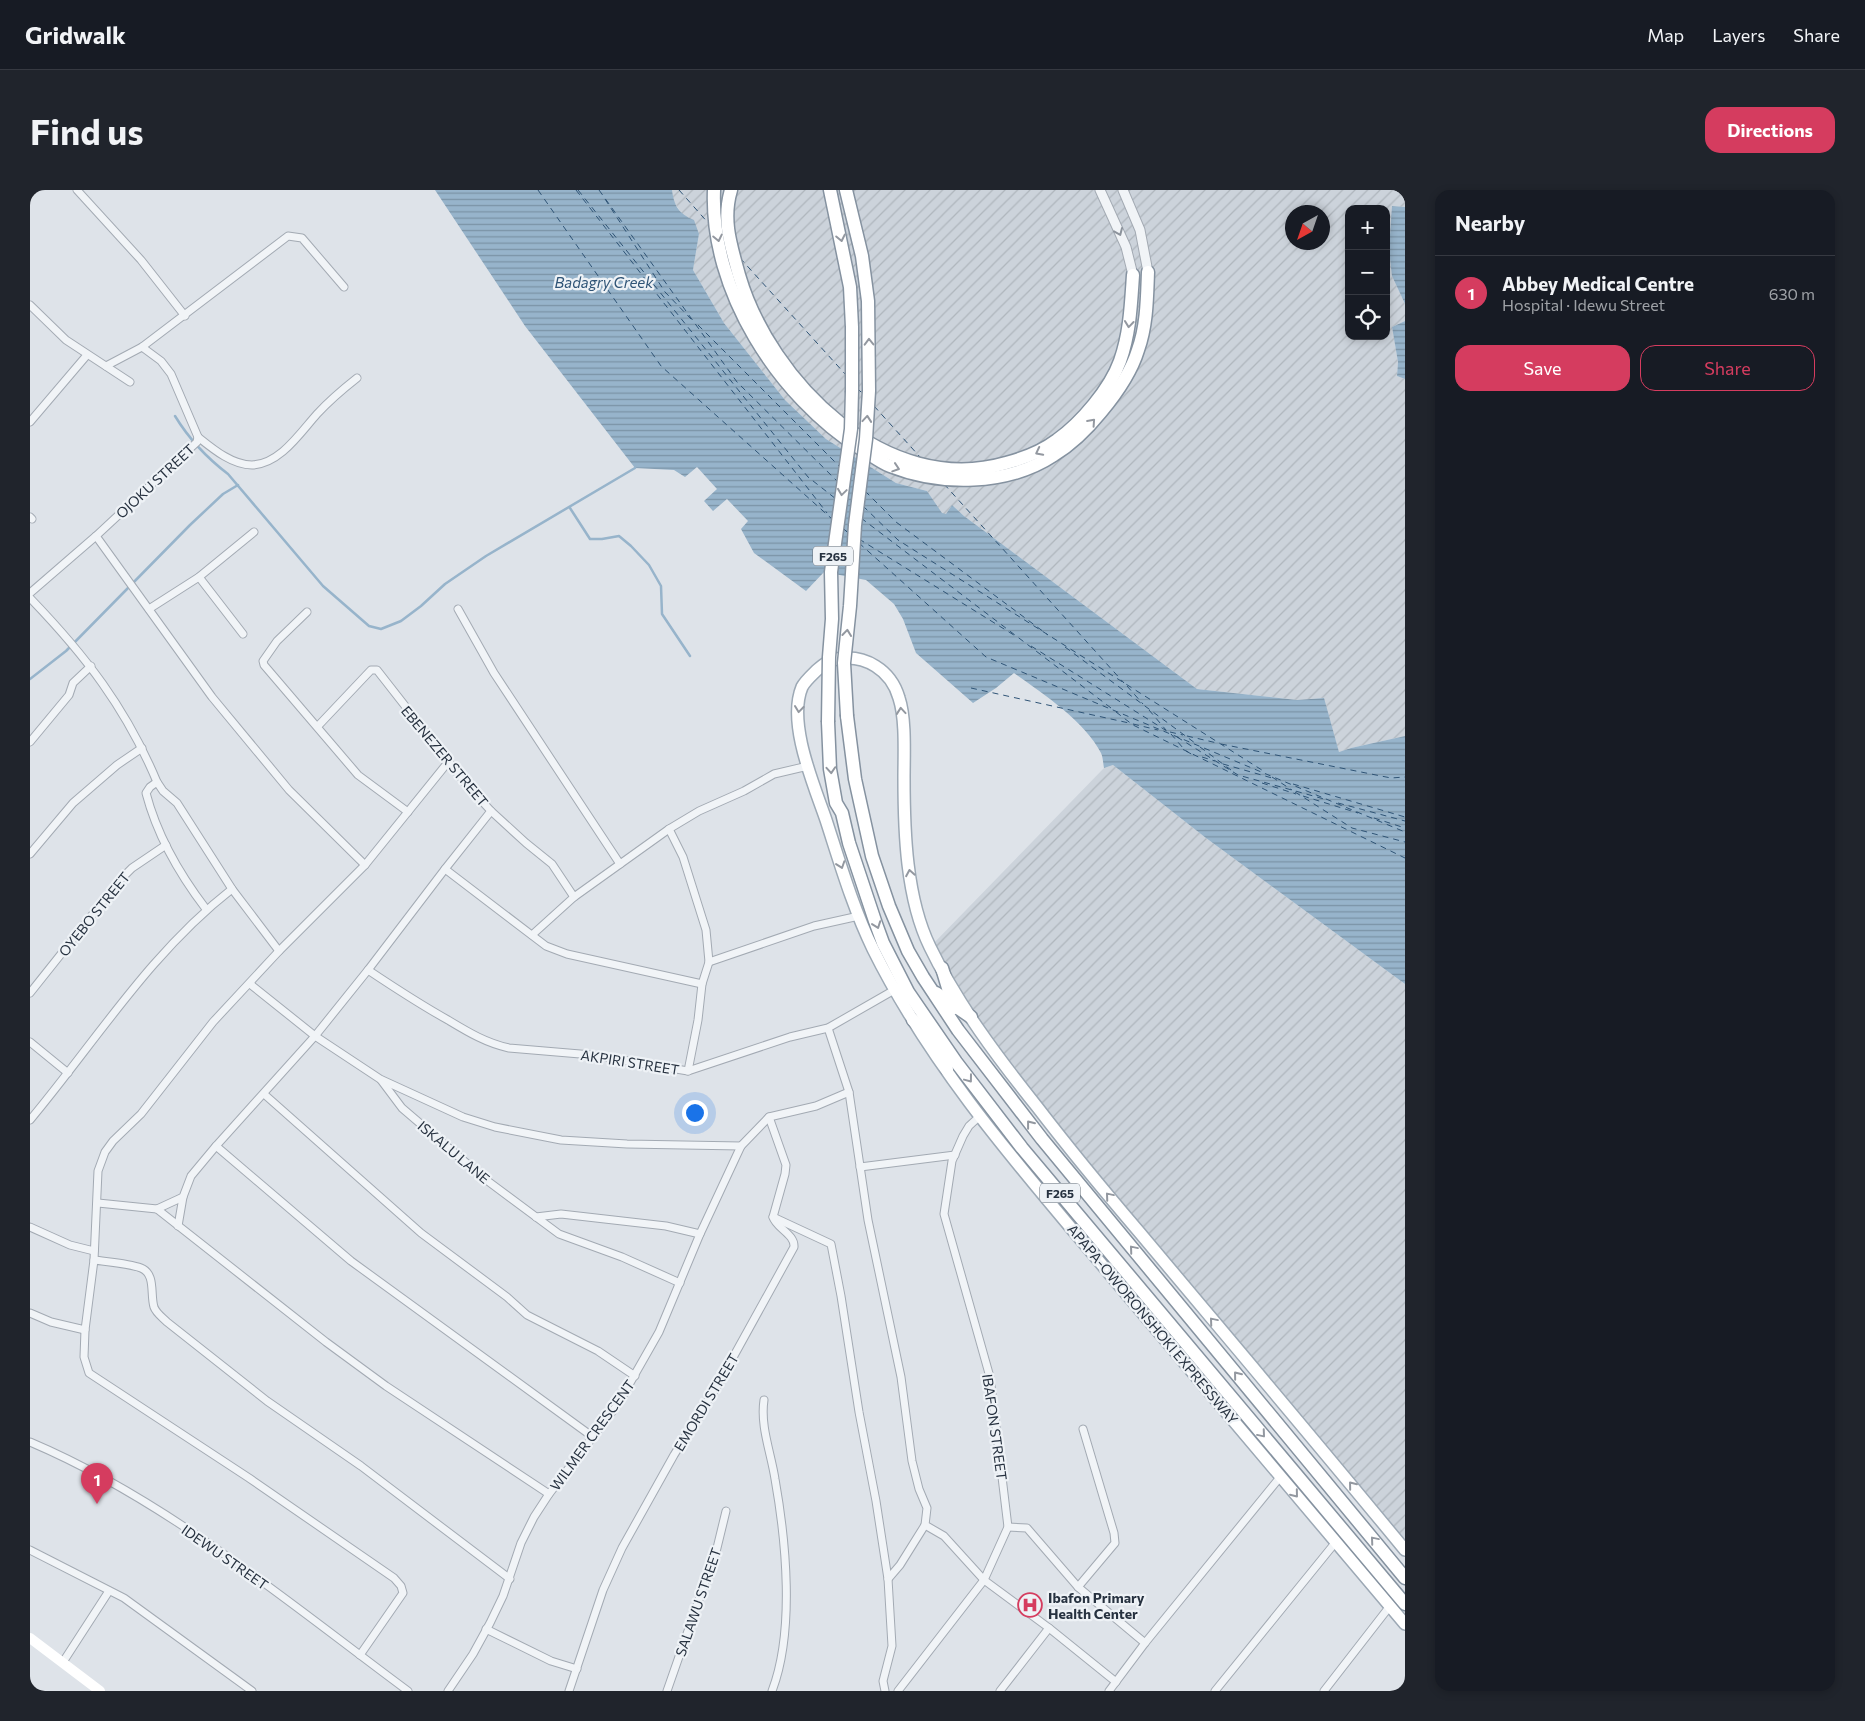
<!DOCTYPE html>
<html lang="en">
<head>
<meta charset="utf-8">
<style>
  :root { --surface:#171b24; --page:#20242c; --text:#f1f3f6; --muted:#9ea1a6; --line:#363941; --accent:#d53c5f }
  body { margin:0; font-family:Commissioner,sans-serif; background:var(--page); color:var(--text) }
  .controls { position:absolute; right:15px; top:15px; display:grid; overflow:hidden; border-radius:10px; box-shadow:0 2px 8px #0003 }
  .controls button { width:45px; height:45px; display:grid; place-items:center; padding:0; border:0; border-bottom:1px solid var(--line); background:var(--surface); color:var(--text); font:25px sans-serif }
  .compass { position:absolute; left:1255px; top:15px; width:45px; height:45px; border-radius:50%; background:var(--surface); box-shadow:0 2px 8px #0003; rotate:220deg }
  .you { position:absolute; left:664px; top:922px; width:18px; height:18px; margin:-12px; border:4px solid #fff; border-radius:50%; background:#1a73e8; box-shadow:0 0 0 8px #1a73e833 }
  .badge { display:grid; place-items:center; width:32px; height:32px; border-radius:50%; background:var(--accent); color:#fff; font-size:16px; font-weight:700 }
  .pin { position:absolute; translate:-50% -41px; filter:drop-shadow(0 1px 2px #0008) }
  .pin::after { content:''; position:absolute; top:26px; width:18px; height:15px; background:inherit; clip-path:polygon(0 0,100% 0,50% 100%) }
  .list { margin:0; padding:0; list-style:none }
  h2 { display:flex; justify-content:space-between; align-items:center; height:65px; margin:0; padding:0 20px; font-size:21px }
  h2 small { font-size:16px; font-weight:400; color:var(--muted) }
  .list li { display:grid; grid-template-columns:32px 1fr auto; gap:15px; align-items:center; box-sizing:border-box; height:75px; padding:0 20px; border-top:1px solid var(--line) }
  .list b { display:block; font-size:19px; white-space:nowrap }
  .list p { margin:0; font-size:16px; white-space:nowrap; color:var(--muted) }
  .list em { font-size:16px; font-style:normal; color:var(--muted) }
  .actions { display:flex; gap:10px; padding:15px 20px }
  .actions a { flex:1; padding:11px 0; border:1px solid var(--accent); border-radius:15px; text-align:center; font-size:18px; color:var(--accent) }
  .actions .main { background:var(--accent); color:#fff }
  .icon { flex:none; width:28px; height:28px; fill:none; stroke:currentColor; stroke-width:2; stroke-linecap:round; stroke-linejoin:round }
  .map { position:relative; flex:none; width:1375px; height:1501px; overflow:hidden; border-radius:15px }
  header { display:flex; align-items:center; gap:30px; box-sizing:border-box; height:70px; padding:0 25px; background:var(--surface); border-bottom:1px solid var(--line) }
  header strong { font-size:24px }
  nav { display:flex; gap:28px; margin-inline-start:auto; font-size:18px }
  .intro { display:flex; align-items:center; justify-content:space-between; box-sizing:border-box; height:120px; padding:0 30px }
  h1 { margin:0; font-size:35px }
  .button { padding:12px 22px; border-radius:15px; background:var(--accent); color:#fff; font-size:18px; font-weight:700 }
  main { display:flex; gap:30px; padding:0 30px }
  aside { flex:1; background:var(--surface); border-radius:15px; box-shadow:0 2px 8px #0003 }
  .map>svg:first-child { display:block }
  .industrial { fill:url(#industrial-furrows); fill-rule:evenodd }
  .water { fill:url(#water-rules) }
  .lines { fill:none; stroke-linecap:round; stroke-linejoin:round }
  .stream { stroke:#97b4cb; stroke-width:2.5 }
  .ferry { stroke:#2f5476; stroke-width:1; stroke-dasharray:6 5; stroke-linecap:butt }
  .minor-casing { stroke:#a3aab3; stroke-width:9 }
  .tertiary-casing { stroke:#a3aab3; stroke-width:11 }
  .primary-casing { stroke:#9da9b5; stroke-width:14 }
  .motorway-casing { stroke:#8592a0; stroke-width:15 }
  .minor { stroke:#f1f4f7; stroke-width:7 }
  .tertiary { stroke:#f1f4f7; stroke-width:9 }
  .secondary { stroke:#fff; stroke-width:10 }
  .primary { stroke:#fff; stroke-width:11 }
  .motorway { stroke:#fff; stroke-width:12 }
  .motorway-bridge-casing { stroke:#8592a0; stroke-width:15; stroke-linecap:butt }
  .motorway-bridge { stroke:#fff; stroke-width:12 }
  .oneway { stroke:#8c939c }
  .oneway2 { stroke:#9398a0 }
  .labels { text-anchor:middle; dominant-baseline:central; stroke-width:4.5; stroke-linejoin:round; paint-order:stroke }
  .shield { fill:#eef2f6; stroke:#636c77; stroke-width:1 }
  .shield-label { font-size:12px; font-weight:bold; fill:#273240 }
  .street-label { font-size:14px; fill:#273240; stroke:#eef2f6 }
  .poi-label { font-size:14px; font-weight:bold; fill:#273240; stroke:#eef2f6; text-anchor:start }
  .water-label { font-size:15px; font-style:italic; fill:#2f5476; stroke:#eef2f6 }
</style>
</head>
<body>
<header>
<strong>Gridwalk</strong>
<nav><a>Map</a><a>Layers</a><a>Share</a></nav>
</header>
<div class="intro"><h1>Find us</h1><a class="button">Directions</a></div>
<main>
<div class="map">
<svg width="1375" height="1501" viewBox="0 0 1375 1501">
  <defs>
    <pattern id="industrial-furrows" width="10" height="10" patternUnits="userSpaceOnUse" patternTransform="scale(1.25)"><rect width="10" height="10" fill="#ccd3db"/><path d="M-1 1l2-2M0 10L10 0M9 11l2-2" fill="none" stroke="#afb6bd"/></pattern>
    <pattern id="water-rules" width="6" height="5" patternUnits="userSpaceOnUse" patternTransform="scale(1.25)"><rect width="6" height="5" fill="#97b4cb"/><path d="M0 2.5h6" fill="none" stroke="#7b93a6"/></pattern>
  </defs>
  <rect width="100%" height="100%" fill="#dee3e9"/>
  <!-- industrial -->
  <g class="industrial">
    <path d="M635 0H1375V17L1363 16 1362 86 1375 114V131L1362 137 1368 172 1367 186 1375 189V546L1321 558 1309 562 1293 508 1267 510 1167 499 934 326 922 315 916 325 911 323 897 301 866 293 796 249 755 210 694 133 663 80 669 45 653 25ZM1319 19H1356V146H1319ZM1262 22H1292V52H1262Z"/>
    <path d="M1083 575 1176 648 1375 794V1365L958 853 902 755 1074 578Z"/>
  </g>
  <!-- water -->
  <g class="water">
    <path d="M405 0H642C644 16 649 24 664 30L669 44 663 80 694 133 755 210 796 249 866 293 897 301 912 323 916 324 922 315 934 326 1167 499 1267 510 1294 508 1309 562 1321 558 1375 546V794L1176 648 1083 575 1074 578C1073 573 1073 567 1071 563 1055 531 1012 503 984 483L966 498 943 513 886 463 873 429 864 414 836 390 794 382 776 401 724 363 711 339 718 331 697 309 683 321 674 311 687 299 667 277 655 287 644 280 605 278 495 136Z"/>
    <path d="M1362 16 1375 17V114L1362 86 1359 60Z"/>
    <path d="M1375 131V189L1367 186 1368 172 1362 137Z"/>
  </g>
  <g class="lines">
    <!-- stream -->
    <g class="stream">
      <path d="M145 226C159 249 177 268 198 284L293 396 339 436 351 439 371 431 391 416 415 394 456 366 605 278"/>
      <path d="M540 318 560 349H572L589 346 601 356 619 375 631 396 632 424 660 466"/>
      <path d="M0 489 36 461 160 335 193 304 208 295"/>
    </g>
    <!-- ferry -->
    <g class="ferry">
      <path d="M508 0 631 176 802 329"/>
      <path d="M546 0 797 323"/>
      <path d="M548 0 778 287 806 309"/>
      <path d="M569 0 707 192 808 292"/>
      <path d="M649 0 680 35"/>
      <path d="M575 9 635 102 661 129"/>
      <path d="M710 68 816 185"/>
      <path d="M668 135 810 277"/>
      <path d="M827 198 833 204"/>
      <path d="M844 216 890 267"/>
      <path d="M914 294 1094 493"/>
      <path d="M835 301 866 332 1018 445"/>
      <path d="M833 316 868 350 1235 582"/>
      <path d="M831 328 1081 518"/>
      <path d="M813 338 819 344"/>
      <path d="M829 349 987 447"/>
      <path d="M829 353 956 467 1375 642"/>
      <path d="M1001 456 1140 543"/>
      <path d="M1035 457 1165 553"/>
      <path d="M1097 496 1113 514"/>
      <path d="M941 498 1099 533"/>
      <path d="M1119 520 1136 540"/>
      <path d="M1086 522 1103 535 1375 668"/>
      <path d="M1103 534 1128 540"/>
      <path d="M1140 542 1153 545"/>
      <path d="M1141 544 1153 558"/>
      <path d="M1157 546 1187 553"/>
      <path d="M1147 547 1208 585 1294 609"/>
      <path d="M1191 554 1361 588 1375 587"/>
      <path d="M1170 557 1201 580"/>
      <path d="M1156 561 1163 565"/>
      <path d="M1172 567 1185 571"/>
      <path d="M1193 574 1242 588"/>
      <path d="M1242 587 1262 600"/>
      <path d="M1232 593 1266 604"/>
      <path d="M1263 594 1375 627"/>
      <path d="M1265 602 1322 638 1375 652"/>
      <path d="M1273 606 1328 623"/>
      <path d="M1308 613 1375 631"/>
      <path d="M1344 628 1375 638"/>
    </g>
    <!-- minor casing -->
    <g class="minor-casing">
      <g id="minor">
        <path d="M47 0 111 70 155 126"/>
        <path d="M0 115 36 150 100 192"/>
        <path d="M76 176 112 157 258 46 272 48 314 97"/>
        <path d="M0 232 57 165"/>
        <path d="M168 247C183 259 202 275 222 275 250 274 270 243 287 224 299 211 313 199 327 188"/>
        <path d="M0 327 2 329"/>
        <path d="M66 346 182 507 259 600 335 675"/>
        <path d="M169 387 213 444"/>
        <path d="M0 403 66 346 167 252 168 247 141 184 131 171 112 157"/>
        <path d="M0 408C55 465 96 518 127 592L133 601 147 613 202 699 249 761"/>
        <path d="M119 419 169 387 224 342"/>
        <path d="M428 419 464 483 590 674"/>
        <path d="M277 422 247 451 233 471 234 475 328 585 378 622"/>
        <path d="M288 536 341 480H347L437 595 461 621 496 653 522 674 544 707"/>
        <path d="M0 552 39 505 43 493 61 476"/>
        <path d="M127 592 120 597 116 603C127 645 150 685 176 719"/>
        <path d="M639 639 653 667 676 740 679 772 672 794 668 830 658 881"/>
        <path d="M0 664 43 613 87 575 112 558"/>
        <path d="M415 679 516 756 537 764 672 794"/>
        <path d="M502 745 544 707 639 639 669 621 714 601 744 584 778 576"/>
        <path d="M679 772 784 736 829 726"/>
        <path d="M338 780C365 798 391 815 418 830 438 842 456 853 479 858L562 865 658 881 760 847 798 838 866 799"/>
        <path d="M220 794 285 846 350 889 433 927 465 937 531 950 597 954 711 956 739 927 786 916 819 902"/>
        <path d="M0 803 90 690 102 678 136 655"/>
        <path d="M798 838 819 902 838 1030 871 1187 882 1271 889 1299 897 1318 895 1335 914 1346 954 1390 1019 1438 1086 1492"/>
        <path d="M0 852 38 883"/>
        <path d="M351 890 372 918 455 989 529 1044 592 1067 650 1093"/>
        <path d="M234 904 391 1043 477 1107 497 1125 568 1161 605 1186"/>
        <path d="M0 930C66 851 120 763 202 699"/>
        <path d="M186 956 321 1071 563 1247"/>
        <path d="M830 977 925 965"/>
        <path d="M68 1013 127 1019 296 1152 356 1196 519 1304"/>
        <path d="M127 1019 153 1007 161 986 186 956 285 846 338 780 415 679 461 621"/>
        <path d="M506 1027 531 1024 636 1036 670 1044"/>
        <path d="M743 1027 801 1054 811 1106 829 1222 846 1311 858 1389 862 1456 853 1491 855 1501"/>
        <path d="M148 1036 153 1007"/>
        <path d="M0 1037 40 1055 64 1061"/>
        <path d="M64 1070C78 1072 98 1073 111 1078 126 1084 120 1104 124 1117 126 1123 132 1127 137 1132L237 1211 331 1276 480 1389"/>
        <path d="M0 1123 21 1132 55 1140"/>
        <path d="M734 1210C730 1236 741 1263 745 1289 756 1351 765 1441 742 1501"/>
        <path d="M0 1252C137 1310 259 1413 378 1501"/>
        <path d="M978 1337 997 1338 1048 1397 1115 1453"/>
        <path d="M0 1360 94 1408 222 1501"/>
        <path d="M858 1389 870 1375 895 1335"/>
        <path d="M1048 1397 1085 1353 1084 1343 1053 1239"/>
        <path d="M456 1439 521 1471 547 1479"/>
        <path d="M330 1465 373 1403 371 1396 364 1388 219 1288 59 1183 54 1167 55 1140 64 1070 68 981 75 962 83 951 111 924 183 832 249 761 335 675 419 571"/>
        <path d="M33 1472 79 1401"/>
        <path d="M418 1501 443 1464 460 1433 473 1406 491 1353 504 1327 519 1304 588 1214 629 1142 670 1044 711 956"/>
        <path d="M539 1501 573 1400 592 1358 644 1265 690 1191 764 1057C765 1044 746 1038 743 1027L755 984 756 975 739 927"/>
        <path d="M637 1501 687 1358 696 1321"/>
        <path d="M868 1501 954 1390 978 1337 960 1187 914 1024 922 971 933 946 939 936 951 925"/>
        <path d="M970 1501 1019 1438"/>
        <path d="M1079 1501 1115 1453 1251 1286"/>
        <path d="M1185 1501 1305 1353"/>
        <path d="M1294 1501 1360 1416"/>
      </g>
    </g>
    <!-- tertiary casing -->
    <g class="tertiary-casing">
      <g id="tertiary">
        <path d="M1070 0 1096 57 1103 85"/>
        <path d="M1093 0 1110 40 1118 82"/>
      </g>
    </g>
    <!-- primary casing -->
    <g class="primary-casing">
      <path id="primary" d="M1375 1360C1287 1253 1198 1148 1110 1043 1075 1002 1041 961 1008 918 968 868 928 815 900 757 876 708 874 641 874 588 874 564 876 529 869 508 861 480 835 464 807 469 798 471 794 474 787 480 783 484 775 491 772 497 757 533 784 595 796 630 810 673 823 718 843 759 906 886 1004 993 1094 1101 1187 1212 1281 1323 1375 1434"/>
    </g>
    <!-- motorway casing -->
    <g class="motorway-casing">
      <g id="motorway">
        <path d="M684 0C680 101 748 206 831 259 840 264 850 272 860 276 911 296 977 296 1024 265 1042 254 1058 238 1071 222 1086 204 1101 183 1108 160 1117 135 1117 108 1118 82"/>
        <path d="M701 0C692 30 701 56 709 85 740 192 856 308 976 273 995 268 1011 262 1027 250 1051 233 1080 199 1090 171 1100 143 1101 114 1103 85"/>
        <path d="M800 0 820 97 822 137V201"/>
        <path d="M816 0 832 66 838 111 839 201"/>
        <path d="M817 526 825 589 842 666 859 716 878 761 893 787 928 840 1012 949 1375 1388"/>
        <path d="M798 532 800 579 806 613 812 623 819 653 845 731 853 753 878 802 926 872 992 958 1375 1414"/>
        <path d="M912 778 924 818"/>
        <path d="M906 803 941 827"/>
        <path d="M883 830 904 849"/>
        <path d="M910 856 917 879"/>
      </g>
    </g>
    <!-- minor -->
    <use href="#minor" class="minor"/>
    <!-- tertiary -->
    <use href="#tertiary" class="tertiary"/>
    <!-- secondary -->
    <path class="secondary" d="M0 1448 70 1501"/>
    <!-- primary -->
    <use href="#primary" class="primary"/>
    <!-- motorway -->
    <use href="#motorway" class="motorway"/>
    <!-- motorway-bridge casing -->
    <g class="motorway-bridge-casing">
      <g id="motorway-bridge">
        <path d="M817 526 814 473 820 416 825 335 836 249 839 201"/>
        <path d="M798 532 799 467 802 429 801 382 821 239 822 201"/>
      </g>
    </g>
    <!-- motorway-bridge -->
    <use href="#motorway-bridge" class="motorway-bridge"/>
  </g>
  <!-- one-way arrows -->
  <defs><path id="oneway-chevron" d="M-2-3.5L2.5 0L-2 3.5" fill="none" stroke-width="1.6" stroke-linecap="round" stroke-linejoin="round" transform="scale(1.25)"/></defs>
  <use class="oneway" href="#oneway-chevron" transform="translate(1089 42) rotate(67)"/>
  <g class="oneway2">
    <use href="#oneway-chevron" transform="translate(688 48) rotate(78)"/>
    <use href="#oneway-chevron" transform="translate(811 48) rotate(78)"/>
    <use href="#oneway-chevron" transform="translate(1099 134) rotate(96)"/>
    <use href="#oneway-chevron" transform="translate(839 152) rotate(-91)"/>
    <use href="#oneway-chevron" transform="translate(837 229) rotate(-85)"/>
    <use href="#oneway-chevron" transform="translate(1062 232) rotate(-48)"/>
    <use href="#oneway-chevron" transform="translate(1009 262) rotate(153)"/>
    <use href="#oneway-chevron" transform="translate(866 278) rotate(18)"/>
    <use href="#oneway-chevron" transform="translate(812 302) rotate(98)"/>
    <use href="#oneway-chevron" transform="translate(817 443) rotate(-84)"/>
    <use href="#oneway-chevron" transform="translate(769 519) rotate(97)"/>
    <use href="#oneway-chevron" transform="translate(871 521) rotate(-95)"/>
    <use href="#oneway-chevron" transform="translate(801 580) rotate(86)"/>
    <use href="#oneway-chevron" transform="translate(811 675) rotate(71)"/>
    <use href="#oneway-chevron" transform="translate(880 683) rotate(-100)"/>
    <use href="#oneway-chevron" transform="translate(847 735) rotate(70)"/>
    <use href="#oneway-chevron" transform="translate(939 889) rotate(53)"/>
    <use href="#oneway-chevron" transform="translate(1000 934) rotate(-128)"/>
    <use href="#oneway-chevron" transform="translate(1079 1006) rotate(-130)"/>
    <use href="#oneway-chevron" transform="translate(1103 1059) rotate(-130)"/>
    <use href="#oneway-chevron" transform="translate(1183 1131) rotate(-130)"/>
    <use href="#oneway-chevron" transform="translate(1207 1185) rotate(-129)"/>
    <use href="#oneway-chevron" transform="translate(1232 1244) rotate(50)"/>
    <use href="#oneway-chevron" transform="translate(1322 1295) rotate(-129)"/>
    <use href="#oneway-chevron" transform="translate(1265 1304) rotate(51)"/>
    <use href="#oneway-chevron" transform="translate(1344 1350) rotate(-130)"/>
  </g>
  <!-- icons -->
  <defs>
    <g id="hospital-ring" transform="scale(1.25)"><circle r="9.5" fill="#eef2f6" stroke="#d53c5f" stroke-width="1.5"/><path d="M-5-5h3v3.5h4V-5h3V5h-3V1.5h-4V5h-3Z" fill="#d53c5f"/></g>
  </defs>
  <g fill-rule="evenodd">
    <use href="#hospital-ring" x="1000" y="1415"/>
  </g>
  <g class="labels">
    <!-- shield labels -->
    <g class="shield">
      <rect x="783" y="356.5" width="40" height="19" rx="4"/>
      <rect x="1010" y="993.5" width="40" height="19" rx="4"/>
    </g>
    <g class="shield-label">
      <text x="803" y="366">F265</text>
      <text x="1030" y="1003">F265</text>
    </g>
    <!-- street labels -->
    <g class="street-label">
      <text transform="translate(125 291) rotate(-43)">OJOKU STREET</text>
      <text transform="translate(415 566) rotate(50)">EBENEZER STREET</text>
      <text transform="translate(64 724) rotate(-51)">OYEBO STREET</text>
      <text transform="translate(600 872) rotate(9)">AKPIRI STREET</text>
      <text transform="translate(424 962) rotate(40)">ISKALU LANE</text>
      <text transform="translate(1123 1134) rotate(50)">APAPA-OWORONSHOKI EXPRESSWAY</text>
      <text transform="translate(676 1212) rotate(-59)">EMORDI STREET</text>
      <text transform="translate(965 1237) rotate(82)">IBAFON STREET</text>
      <text transform="translate(562 1245) rotate(-54)">WILMER CRESCENT</text>
      <text transform="translate(195 1367) rotate(35)">IDEWU STREET</text>
      <text transform="translate(668 1412) rotate(-71)">SALAWU STREET</text>
    </g>
    <!-- poi labels -->
    <g class="poi-label">
      <text x="1018" y="1407">Ibafon Primary<tspan x="1018" dy="16">Health Center</tspan></text>
    </g>
    <!-- water labels -->
    <g class="water-label">
      <text x="574" y="92">Badagry Creek</text>
    </g>
  </g>
</svg>
<div class="controls">
<button>+</button>
<button>−</button>
<button><svg class="icon" aria-label="locate" viewBox="0 0 24 24"><circle cx="12" cy="12" r="6"/><path d="M12 2v4M12 18v4M2 12h4M18 12h4"/></svg></button>
</div>
<svg class="compass" viewBox="-18 -18 36 36"><path d="M0-13l5 13h-10z" fill="#e53935"/><path d="M0 13l5-13h-10z" fill="#9ea1a6"/></svg>
<div class="you"></div>
<div class="pin badge" style="left:67px;top:1314px">1</div>
</div>
<aside>
<h2>Nearby<small></small></h2>
<ul class="list">
<li><span class="badge">1</span><div><b>Abbey Medical Centre</b><p>Hospital · Idewu Street</p></div><em>630 m</em></li>
</ul>
<div class="actions"><a class="main">Save</a><a>Share</a></div>
</aside>
</main>
</body>
</html>
